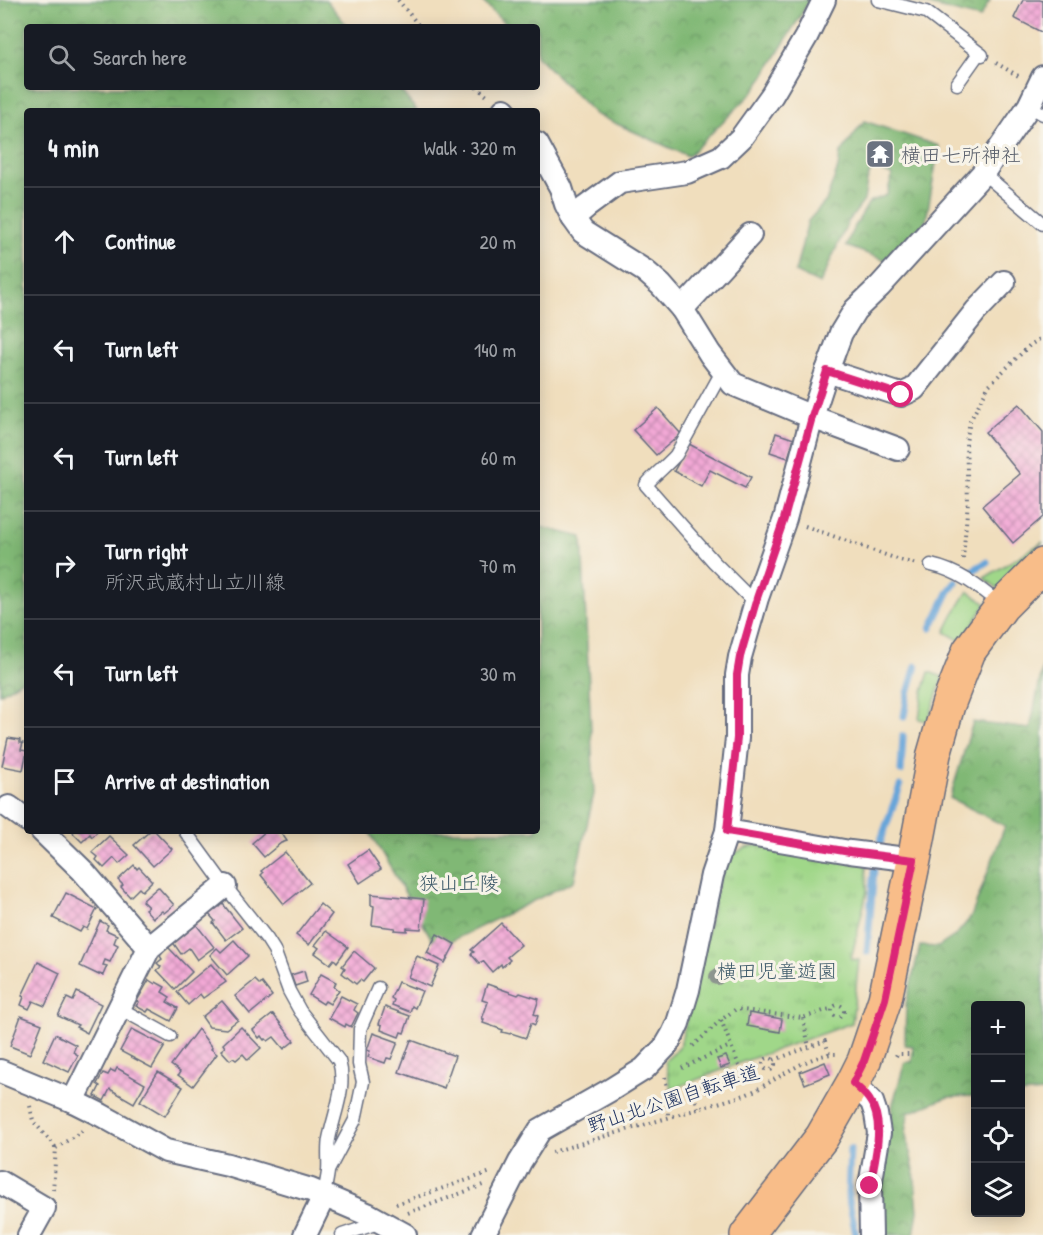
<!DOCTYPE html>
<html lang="en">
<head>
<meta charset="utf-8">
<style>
  :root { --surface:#171b24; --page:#242831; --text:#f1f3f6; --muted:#9ea1a6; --line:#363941 }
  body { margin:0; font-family:"Patrick Hand","Klee One",sans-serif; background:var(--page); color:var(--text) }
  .controls { position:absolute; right:18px; bottom:18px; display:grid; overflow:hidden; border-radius:6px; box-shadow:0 3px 15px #0003 }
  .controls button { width:54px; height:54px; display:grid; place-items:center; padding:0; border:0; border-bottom:2px solid var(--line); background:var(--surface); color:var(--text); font:30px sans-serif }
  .stop { position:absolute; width:18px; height:18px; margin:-14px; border:4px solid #db2777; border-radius:50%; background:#fff }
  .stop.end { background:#db2777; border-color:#fff; box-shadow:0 2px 6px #0008 }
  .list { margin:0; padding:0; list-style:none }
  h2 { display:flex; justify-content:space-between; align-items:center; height:78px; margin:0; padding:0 24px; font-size:26px }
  h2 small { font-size:20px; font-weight:400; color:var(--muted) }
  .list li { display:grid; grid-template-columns:39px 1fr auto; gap:18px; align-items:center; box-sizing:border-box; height:108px; padding:0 24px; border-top:2px solid var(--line) }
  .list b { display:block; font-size:22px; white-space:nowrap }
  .list p { margin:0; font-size:20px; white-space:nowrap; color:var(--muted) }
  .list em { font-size:20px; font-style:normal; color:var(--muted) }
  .icon { flex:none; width:33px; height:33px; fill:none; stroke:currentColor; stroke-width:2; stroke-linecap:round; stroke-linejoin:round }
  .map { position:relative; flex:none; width:1043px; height:1235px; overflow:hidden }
  .search { position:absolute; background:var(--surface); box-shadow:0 3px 15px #0003; left:24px; top:24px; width:516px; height:66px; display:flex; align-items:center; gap:15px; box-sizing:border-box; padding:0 21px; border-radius:6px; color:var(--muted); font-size:22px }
  .panel { position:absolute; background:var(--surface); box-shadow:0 3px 15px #0003; left:24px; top:108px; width:516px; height:726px; border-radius:6px }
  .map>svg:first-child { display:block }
  .grass { fill:#a0d789; stroke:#5e8374; stroke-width:1.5 }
  .forest { fill:url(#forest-crowns); stroke:#4e746a; stroke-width:1.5 }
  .park { fill:url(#park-tufts); stroke:#5e8374; stroke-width:1.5 }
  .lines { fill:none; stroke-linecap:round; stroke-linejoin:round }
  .stream { stroke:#68a5d9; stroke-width:7 }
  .building { fill:url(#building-cross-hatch) }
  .lane-casing { stroke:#666c7f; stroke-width:15 }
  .street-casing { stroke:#666c7f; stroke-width:26 }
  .primary-casing { stroke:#666c7f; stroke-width:36 }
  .path { stroke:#666c7f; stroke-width:4; stroke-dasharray:1.5 4.5; stroke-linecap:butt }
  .lane { stroke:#fff; stroke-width:12 }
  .street { stroke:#fff; stroke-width:22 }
  .primary { stroke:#f8bd89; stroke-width:33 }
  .tree { fill:#8d958f }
  .route { stroke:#db2777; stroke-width:8 }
  .labels { text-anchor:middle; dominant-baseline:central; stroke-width:6; stroke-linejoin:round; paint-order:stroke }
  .worship-label { font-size:20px; fill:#5b616d; stroke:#f7f3e8; text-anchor:start }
  .park-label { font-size:20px; fill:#3c5969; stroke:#f7f3e8 }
  .street-label { font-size:20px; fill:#1b2f5e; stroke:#f7f3e8 }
</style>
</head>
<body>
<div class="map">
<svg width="1043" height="1235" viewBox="0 0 1043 1235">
  <defs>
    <pattern id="forest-crowns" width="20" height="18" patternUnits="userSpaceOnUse" patternTransform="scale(1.5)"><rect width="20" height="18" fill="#80b875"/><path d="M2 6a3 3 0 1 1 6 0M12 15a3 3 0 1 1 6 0" fill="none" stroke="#689663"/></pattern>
    <pattern id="park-tufts" width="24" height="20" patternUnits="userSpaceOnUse" patternTransform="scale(1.5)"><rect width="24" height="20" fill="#a0d789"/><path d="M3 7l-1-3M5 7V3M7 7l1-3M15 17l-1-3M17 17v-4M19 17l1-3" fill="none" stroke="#89b979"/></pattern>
    <pattern id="building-cross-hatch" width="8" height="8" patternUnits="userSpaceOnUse" patternTransform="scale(1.5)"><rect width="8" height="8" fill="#f3a9d6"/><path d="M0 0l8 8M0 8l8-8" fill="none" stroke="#c48ab1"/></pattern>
  </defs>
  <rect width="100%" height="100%" fill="#f7f3e8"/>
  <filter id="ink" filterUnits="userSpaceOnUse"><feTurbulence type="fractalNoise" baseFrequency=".0167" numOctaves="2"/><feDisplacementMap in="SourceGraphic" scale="12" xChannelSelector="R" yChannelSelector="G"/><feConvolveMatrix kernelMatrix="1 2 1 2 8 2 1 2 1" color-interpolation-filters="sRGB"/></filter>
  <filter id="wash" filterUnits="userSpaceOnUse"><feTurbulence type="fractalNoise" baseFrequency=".008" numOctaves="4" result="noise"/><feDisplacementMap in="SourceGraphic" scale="24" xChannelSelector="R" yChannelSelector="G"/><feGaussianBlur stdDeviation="1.35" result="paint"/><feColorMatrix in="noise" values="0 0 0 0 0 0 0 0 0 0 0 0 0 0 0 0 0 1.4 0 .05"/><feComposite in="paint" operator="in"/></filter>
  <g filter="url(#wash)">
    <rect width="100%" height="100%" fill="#f0debd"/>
    <!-- grass -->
    <g class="grass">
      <path d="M1043 542 999 589 984 578Z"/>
      <path d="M968 591 986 604 962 642 945 632 955 612Z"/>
      <path d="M929 672 943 677 928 721 919 719 923 692Z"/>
    </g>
    <!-- forest -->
    <g class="forest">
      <path d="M0 0H326L348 27H27V87H398L417 111H27V677L0 694Z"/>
      <path d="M481 0H810L756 89 688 156 595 114 537 56V27H508Z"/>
      <path d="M909 0H990L980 18Z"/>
      <path d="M864 121 939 146 926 221 887 261 846 246 852 231 869 202 887 195 892 175 872 167 867 181 864 201 848 222 820 284 795 272 808 221 826 201 838 168 840 154Z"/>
      <path d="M537 526 582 537 594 794 574 881 437 948 369 831H537Z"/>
      <path d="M1043 665V1092L1021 1094 1020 1006H976L975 1096 948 1097 908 1113 906 1135 914 1170 918 1211 914 1235H883L880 1202 893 1103 905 1062H912L913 1046 905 1045 906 1003 920 946 938 947 956 935 971 917 1005 826 950 798 973 722 1030 729Z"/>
    </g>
    <!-- park -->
    <path class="park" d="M759 845 866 863 867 892 851 959 859 960 852 1023 742 1062 673 1089 671 1088 665 1061 679 1048 684 1030 722 868C733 852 741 848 759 845Z"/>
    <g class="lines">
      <!-- stream -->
      <g class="stream">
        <path d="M970 572 987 562"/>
        <path d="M931 628 949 591 956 582"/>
        <path d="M904 716 908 693 916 666"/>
        <path d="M901 771 903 736"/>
        <path d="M879 846 900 786"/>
        <path d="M867 952 874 870"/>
        <path d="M850 1149 848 1195 856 1235"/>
      </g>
    </g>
    <g id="blocks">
      <!-- building -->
      <g class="building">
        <path d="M1023 0H1040L1043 1V33L1014 18Z"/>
        <path d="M1019 404 1043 432V517L1013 543 982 506 1020 474 985 432Z"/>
        <path d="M658 408 681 434 656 455 633 430Z"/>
        <path d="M776 433 794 439 788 458 770 452Z"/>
        <path d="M689 444 751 477 745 488 710 470 701 486 674 471Z"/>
        <path d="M8 738 20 740V743H23L21 750 27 751 23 770 2 766Z"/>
        <path d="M74 831H98L92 837 90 834 82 842 73 833Z"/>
        <path d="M150 831H155L172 849 153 866 134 845Z"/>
        <path d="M266 831H280L287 841 281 843 264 857 252 843Z"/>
        <path d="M109 836 129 855 119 864 114 858 104 868 96 860 98 857 92 852Z"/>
        <path d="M368 850 381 869 360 883 348 864Z"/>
        <path d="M285 852 310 883 284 904 261 875 263 873 261 871Z"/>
        <path d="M134 865 137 869 139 867 152 881 142 891 139 888 130 897 121 887 123 885 118 880Z"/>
        <path d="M158 887 174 905 164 913 162 911 153 918 145 909 148 907 142 901Z"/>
        <path d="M66 893 97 909 87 929 83 927 80 932 53 918Z"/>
        <path d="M371 894 424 899 421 929 407 928V931L394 930 395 928 372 925 374 906 371 905Z"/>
        <path d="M223 904 242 928 226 940 213 923 215 921 208 913 218 905 220 907Z"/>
        <path d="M320 904 332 914 309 945 296 935Z"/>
        <path d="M100 921 108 925 106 930 117 935 114 943 118 945 110 962 105 960 103 965 107 966 103 975 99 974V975L80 966Z"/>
        <path d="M195 923 214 947 197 960 189 948 181 954 172 941Z"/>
        <path d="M501 923 521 945 507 957 510 960 502 967 501 964 492 972 483 961 479 963 471 954 474 952 471 950Z"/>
        <path d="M326 931 348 947 337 962 334 959 330 964 315 953 319 948 315 945Z"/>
        <path d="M437 934 455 944 445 963 427 953Z"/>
        <path d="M234 940 248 956 227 975 210 955 217 948 221 952Z"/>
        <path d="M168 947 192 972 175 989 157 970 161 967 157 963 162 959 160 956Z"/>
        <path d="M354 951 374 968 363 982 360 980 356 984 342 973 345 968 342 966Z"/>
        <path d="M417 956 439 966 430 987 408 977Z"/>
        <path d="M38 962 60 973 45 1006 33 1001 29 1009 21 1005 24 997 22 996Z"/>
        <path d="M211 964 226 982 203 998 200 994 188 1005 177 992Z"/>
        <path d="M304 971 307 982 295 986 291 975Z"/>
        <path d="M321 974 336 982 334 987 339 990 330 1004 325 1001 323 1004 309 995Z"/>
        <path d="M149 980 155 984 156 982 165 987 162 992 170 997 167 1002 178 1008 171 1021 149 1009 147 1012 136 1006 139 1002 137 1001Z"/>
        <path d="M255 980 260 985 262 983 272 996 250 1014 235 996Z"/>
        <path d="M398 982 422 991 415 1008 412 1006 410 1012 392 1005 394 1000 391 998Z"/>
        <path d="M487 984 518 995 520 993 539 999 534 1014 538 1016 535 1025 531 1023 526 1038 511 1033 510 1034 502 1032 503 1030 483 1023 484 1019H482L488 1002 482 1000Z"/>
        <path d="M77 992 101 1004 87 1033 76 1027 78 1025 58 1016 67 998 73 1001Z"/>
        <path d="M341 996 357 1004 354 1010 358 1013 351 1027 346 1024 345 1027 329 1018Z"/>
        <path d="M222 1001 238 1020 226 1029 209 1027 202 1017Z"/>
        <path d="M385 1007 410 1016 404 1033 401 1032 399 1037 381 1030 382 1025 379 1024Z"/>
        <path d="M749 1013 782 1019 780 1032 747 1026Z"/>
        <path d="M273 1014 294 1041 284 1049 274 1037 268 1041 266 1039 264 1040 261 1036 259 1038 253 1030Z"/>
        <path d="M21 1016 42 1024 30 1054 10 1046Z"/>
        <path d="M241 1027 261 1048 248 1060 243 1054 236 1060 233 1058 230 1060 221 1050 225 1047 223 1044Z"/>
        <path d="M132 1029 165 1046 152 1068 120 1051Z"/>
        <path d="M198 1029 212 1048 211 1049 217 1054 193 1086 178 1075 180 1072 171 1065Z"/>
        <path d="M373 1033 398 1042 391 1059 387 1058 385 1063 368 1057 370 1051 367 1050Z"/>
        <path d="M55 1034 76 1045 73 1052 78 1055 69 1072 43 1060Z"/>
        <path d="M411 1040 455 1056 444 1088 399 1072Z"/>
        <path d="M726 1056 730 1065 721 1068 717 1059Z"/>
        <path d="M825 1062 830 1074 805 1084 800 1072Z"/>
        <path d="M117 1068 145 1084 134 1103 110 1089 104 1101 95 1096 100 1086 97 1084 103 1073 108 1075 111 1070 115 1072Z"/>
        <path d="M158 1072 183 1087 165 1116 140 1101Z"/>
      </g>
    </g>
  </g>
  <g filter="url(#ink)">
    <use href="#blocks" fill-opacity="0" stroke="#666c7f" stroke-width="1.5"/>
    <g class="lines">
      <!-- lane casing -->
      <g class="lane-casing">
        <g id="lane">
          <path d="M878 0 926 12 982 55"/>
          <path d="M957 84 979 53"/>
          <path d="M1029 106 1043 114"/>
          <path d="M983 173 1043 224"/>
          <path d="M723 370 676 455C666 466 655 474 646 485L714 562 746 594 757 598"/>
          <path d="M931 565C959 571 979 587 1001 605"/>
          <path d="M185 831 225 886 267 939 274 950 289 991 300 1011 339 1061C347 1087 334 1113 329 1139 327 1150 329 1161 328 1172 327 1180 325 1188 324 1196"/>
          <path d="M119 1008 170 1036"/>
          <path d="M329 1169 355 1120 363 1082 359 1064 360 1029 378 988"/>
          <path d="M342 1235 381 1222"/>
        </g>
      </g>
      <!-- street casing -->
      <g class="street-casing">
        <g id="street">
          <path d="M504 110 505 111"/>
          <path d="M537 144 561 188 566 204 573 218 583 232 645 271 661 285 682 309 710 354 733 384 812 417 898 449"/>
          <path d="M573 218 586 207 620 182 687 172 721 157 741 138 772 95 806 37 824 0"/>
          <path d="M682 309 750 235"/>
          <path d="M827 371 901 395 914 389 976 311 1004 282"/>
          <path d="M9 807 27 820"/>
          <path d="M42 831 83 871 149 948"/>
          <path d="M727 831 850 852 914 860"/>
          <path d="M0 1071 73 1101 101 1115 166 1151 228 1165 311 1190 367 1214 405 1235"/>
          <path d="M853 1083 872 1102 876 1114 879 1133 870 1186 871 1235"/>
          <path d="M73 1101 149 948 225 886"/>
          <path d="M0 1182 44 1208 29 1235"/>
          <path d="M305 1235 324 1196"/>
          <path d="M483 1235 520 1162 540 1130 612 1089 644 1069 666 1046 673 1034 678 1023 688 990 712 875 727 831 737 738V675L740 657 757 598 785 519 812 417 827 371 841 333 855 310 880 286 983 173 1029 106 1043 77"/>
        </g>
      </g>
      <!-- primary casing -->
      <g class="primary-casing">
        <path id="primary" d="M747 1235 822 1137 853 1083 864 1061 885 999 914 860 934 754 948 705 969 651 1002 606 1043 565"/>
      </g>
      <!-- path -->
      <g class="path">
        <path d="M398 0 420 27"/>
        <path d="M996 63 1020 77"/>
        <path d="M476 87 487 96"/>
        <path d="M805 526 900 560 917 564"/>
        <path d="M963 559 968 501 966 442 970 421 989 385 1030 345 1043 337"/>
        <circle cx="838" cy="1011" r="6"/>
        <path d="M803 1018 809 1047"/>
        <path d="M721 1020 741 1071"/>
        <path d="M693 1046 721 1020 736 1009 803 1018 826 1010 832 1009"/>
        <path d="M896 1056 897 1054H913"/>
        <circle cx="769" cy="1064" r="6"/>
        <path d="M774 1060 825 1041 829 1053"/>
        <path d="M682 1068 730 1046"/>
        <path d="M665 1077 668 1094V1118"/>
        <path d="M694 1096 751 1076 755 1068"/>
        <path d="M30 1106 33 1121 56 1148"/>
        <path d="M698 1108 692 1088 741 1071 763 1066"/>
        <path d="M552 1152 745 1095C773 1084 809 1052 838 1054"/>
        <path d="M53 1190 56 1148 82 1131"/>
        <path d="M396 1204 491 1172"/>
        <path d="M408 1213 483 1185"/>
      </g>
      <!-- lane -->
      <use href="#lane" class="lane"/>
      <!-- street -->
      <use href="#street" class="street"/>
      <!-- primary -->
      <use href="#primary" class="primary"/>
    </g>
    <!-- trees -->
    <circle class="tree" cx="717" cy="977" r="8"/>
  </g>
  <g class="lines" filter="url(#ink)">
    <!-- route -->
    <path class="route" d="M870 1186C874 1162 886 1123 870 1101 866 1094 859 1089 853 1083L864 1061 885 999 914 860 850 852 727 831 737 738V675L740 657 757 598 784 519 812 417 827 371 901 395"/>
  </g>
  <!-- icons -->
  <defs>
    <g id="temple-square" transform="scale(1.5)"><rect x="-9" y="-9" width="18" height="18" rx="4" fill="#6b7280" stroke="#f7f3e8"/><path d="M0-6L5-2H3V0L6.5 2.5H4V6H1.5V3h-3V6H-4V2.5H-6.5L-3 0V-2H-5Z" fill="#fff"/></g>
  </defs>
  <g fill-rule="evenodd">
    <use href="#temple-square" x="880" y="154"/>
  </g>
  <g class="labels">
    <!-- worship labels -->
    <g class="worship-label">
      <text x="901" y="154">横田七所神社</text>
    </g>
    <!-- park labels -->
    <g class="park-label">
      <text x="459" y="882">狭山丘陵</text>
      <text x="777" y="970">横田児童遊園</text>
    </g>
    <!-- street labels -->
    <g class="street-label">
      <text transform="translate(673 1098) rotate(-18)">野山北公園自転車道</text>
    </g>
  </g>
</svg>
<div class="controls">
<button>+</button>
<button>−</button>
<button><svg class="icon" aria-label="locate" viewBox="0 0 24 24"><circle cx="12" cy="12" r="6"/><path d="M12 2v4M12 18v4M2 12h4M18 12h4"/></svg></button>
<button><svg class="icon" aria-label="layers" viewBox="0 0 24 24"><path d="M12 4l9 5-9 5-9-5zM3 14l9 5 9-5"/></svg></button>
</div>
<div class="stop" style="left:901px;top:395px"></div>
<div class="stop end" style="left:870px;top:1186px"></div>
<div class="search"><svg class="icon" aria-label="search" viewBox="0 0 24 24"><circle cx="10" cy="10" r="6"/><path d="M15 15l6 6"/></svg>Search here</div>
<section class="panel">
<h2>4 min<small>Walk · 320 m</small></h2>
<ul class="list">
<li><svg class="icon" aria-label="ahead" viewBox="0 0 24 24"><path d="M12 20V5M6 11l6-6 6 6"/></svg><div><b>Continue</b></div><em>20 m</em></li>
<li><svg class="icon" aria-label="left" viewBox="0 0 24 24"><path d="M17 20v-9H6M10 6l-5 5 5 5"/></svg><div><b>Turn left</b></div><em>140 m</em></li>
<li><svg class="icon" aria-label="left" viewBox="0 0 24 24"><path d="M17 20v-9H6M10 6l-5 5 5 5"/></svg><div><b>Turn left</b></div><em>60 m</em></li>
<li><svg class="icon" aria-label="right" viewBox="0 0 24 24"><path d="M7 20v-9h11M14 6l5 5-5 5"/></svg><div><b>Turn right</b><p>所沢武蔵村山立川線</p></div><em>70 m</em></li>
<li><svg class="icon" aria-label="left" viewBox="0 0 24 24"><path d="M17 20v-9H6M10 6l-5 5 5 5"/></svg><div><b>Turn left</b></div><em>30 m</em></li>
<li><svg class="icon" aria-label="arrive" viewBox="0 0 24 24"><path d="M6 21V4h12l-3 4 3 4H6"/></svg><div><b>Arrive at destination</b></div></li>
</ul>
</section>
</div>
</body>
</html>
